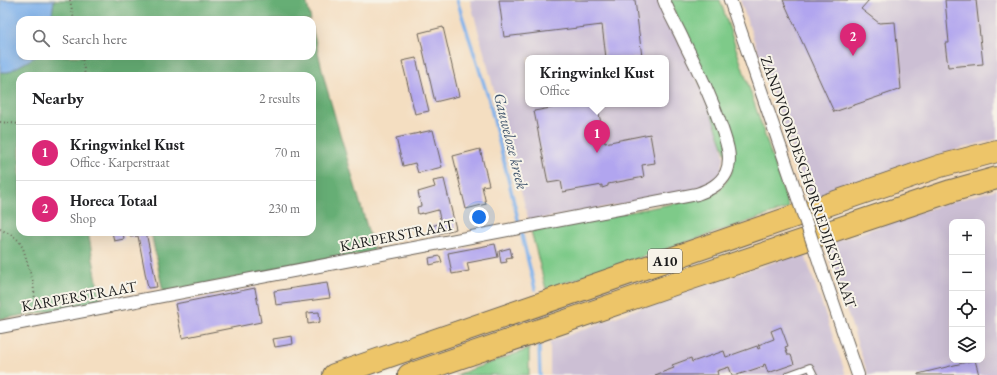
<!DOCTYPE html>
<html lang="en">
<head>
<meta charset="utf-8">
<style>
  :root { --surface:#fff; --page:#f2f2f2; --text:#202124; --muted:#757577; --line:#e0e0e0; --accent:#db2777 }
  body { margin:0; font-family:"EB Garamond",serif; background:var(--page); color:var(--text) }
  .controls { position:absolute; right:12px; bottom:12px; display:grid; overflow:hidden; border-radius:8px; box-shadow:0 4px 16px #0002 }
  .controls button { width:36px; height:36px; display:grid; place-items:center; padding:0; border:0; border-bottom:1px solid var(--line); background:var(--surface); color:var(--text); font:20px sans-serif }
  .you { position:absolute; left:479px; top:217px; width:14px; height:14px; margin:-10px; border:3px solid #fff; border-radius:50%; background:#1a73e8; box-shadow:0 0 0 6px #1a73e833 }
  .badge { display:grid; place-items:center; width:26px; height:26px; border-radius:50%; background:var(--accent); color:#fff; font-size:13px; font-weight:700 }
  .pin { position:absolute; translate:-50% -33px; filter:drop-shadow(0 1px 2px #0008) }
  .pin::after { content:''; position:absolute; top:21px; width:14px; height:12px; background:inherit; clip-path:polygon(0 0,100% 0,50% 100%) }
  .popup { position:absolute; left:525px; top:55px; width:144px; height:52px; box-sizing:border-box; display:grid; place-content:center; border-radius:8px; background:var(--surface); filter:drop-shadow(0 1px 3px #0005); font-size:13px; white-space:nowrap; color:var(--muted) }
  .popup b { font-size:15px; color:var(--text) }
  .popup::after { content:''; position:absolute; left:50%; top:100%; margin-left:-8px; border:8px solid transparent; border-top-color:var(--surface) }
  .list { margin:0; padding:0; list-style:none }
  h2 { display:flex; justify-content:space-between; align-items:center; height:52px; margin:0; padding:0 16px; font-size:17px }
  h2 small { font-size:13px; font-weight:400; color:var(--muted) }
  .list li { display:grid; grid-template-columns:26px 1fr auto; gap:12px; align-items:center; box-sizing:border-box; height:56px; padding:0 16px; border-top:1px solid var(--line) }
  .list b { display:block; font-size:15px; white-space:nowrap }
  .list p { margin:0; font-size:13px; white-space:nowrap; color:var(--muted) }
  .list em { font-size:13px; font-style:normal; color:var(--muted) }
  .icon { flex:none; width:22px; height:22px; fill:none; stroke:currentColor; stroke-width:2; stroke-linecap:round; stroke-linejoin:round }
  .map { position:relative; flex:none; width:997px; height:375px; overflow:hidden }
  .search { position:absolute; background:var(--surface); box-shadow:0 4px 16px #0002; left:16px; top:16px; width:300px; height:44px; display:flex; align-items:center; gap:10px; box-sizing:border-box; padding:0 14px; border-radius:12px; color:var(--muted); font-size:15px }
  .panel { position:absolute; background:var(--surface); box-shadow:0 4px 16px #0002; left:16px; top:72px; width:300px; height:164px; border-radius:12px }
  .map>svg:first-child { display:block }
  .industrial { fill:#ccbfd4; fill-rule:evenodd }
  .green { fill:#7eca89; stroke:#4d7352 }
  .forest { fill:#66ae75; stroke:#416548 }
  .water { fill:#80b2ec; stroke:#4e6784 }
  .lines { fill:none; stroke-linecap:round; stroke-linejoin:round }
  .stream { stroke:#80b2ec; stroke-width:3.5 }
  .building { fill:#b1a5ef }
  .lane-casing { stroke:#686056; stroke-width:8 }
  .street-casing { stroke:#686056; stroke-width:14 }
  .highway-casing { stroke:#686056; stroke-width:24 }
  .path { stroke:#686056; stroke-width:2; stroke-dasharray:1 3; stroke-linecap:butt }
  .lane { stroke:#fff; stroke-width:6 }
  .street { stroke:#fff; stroke-width:12 }
  .highway { stroke:#edc569; stroke-width:22 }
  .street-bridge-casing { stroke:#686056; stroke-width:14; stroke-linecap:butt }
  .street-bridge { stroke:#fff; stroke-width:12 }
  .labels { text-anchor:middle; dominant-baseline:central; stroke-width:4; stroke-linejoin:round; paint-order:stroke }
  .shield { fill:#f7f3e8; stroke:#5e5c59; stroke-width:1 }
  .shield-label { font-size:14px; font-weight:bold; fill:#1c1c1c }
  .street-label { font-size:15px; fill:#1c1c1c; stroke:#f7f3e8 }
  .water-label { font-size:16px; font-style:italic; fill:#44586f; stroke:#f7f3e8 }
</style>
</head>
<body>
<div class="map">
<svg width="997" height="375" viewBox="0 0 997 375">
  <rect width="100%" height="100%" fill="#f7f3e8"/>
  <filter id="ink" filterUnits="userSpaceOnUse"><feTurbulence type="fractalNoise" baseFrequency=".025" numOctaves="2"/><feDisplacementMap in="SourceGraphic" scale="8" xChannelSelector="R" yChannelSelector="G"/><feConvolveMatrix kernelMatrix="1 2 1 2 8 2 1 2 1" color-interpolation-filters="sRGB"/></filter>
  <filter id="wash" filterUnits="userSpaceOnUse"><feTurbulence type="fractalNoise" baseFrequency=".012" numOctaves="4" result="noise"/><feDisplacementMap in="SourceGraphic" scale="16" xChannelSelector="R" yChannelSelector="G"/><feGaussianBlur stdDeviation="0.9" result="paint"/><feColorMatrix in="noise" values="0 0 0 0 0 0 0 0 0 0 0 0 0 0 0 0 0 1.4 0 .05"/><feComposite in="paint" operator="in"/></filter>
  <g filter="url(#wash)">
    <rect width="100%" height="100%" fill="#f4dec1"/>
    <!-- industrial -->
    <g class="industrial">
      <path d="M470 0H660L708 103 722 145 724 158 721 173 712 184 695 191 529 221ZM528 58H666V104H528Z"/>
      <path d="M740 0H997V139L948 152 810 201Z"/>
      <path d="M997 189V375H868L825 245 948 203ZM952 222H982V360H952Z"/>
      <path d="M804 252 846 375H550V342L658 301Z"/>
    </g>
    <!-- green -->
    <g class="green">
      <path d="M670 0H720L789 208 546 289 531 231 702 198C721 192 722 188 732 171Z"/>
      <path d="M529 349V375H456Z"/>
    </g>
    <!-- forest -->
    <g class="forest">
      <path d="M54 0H306L311 20H51Z"/>
      <path d="M312 26 325 82 374 251 163 292 151 232H312V76H20V232H88L101 303 0 319V72H8L37 56H312Z"/>
    </g>
    <!-- water -->
    <path class="water" d="M0 0H54L51 20H20V56H37L8 72H0Z"/>
    <g class="lines">
      <!-- stream -->
      <g class="stream">
        <path d="M457 0 489 100 535 289"/>
        <path d="M539 347 540 375"/>
      </g>
    </g>
    <g id="blocks">
      <!-- building -->
      <g class="building">
        <path d="M499 0H635L642 57 631 58H606L602 25 504 37Z"/>
        <path d="M783 0H869L861 9 879 23 895 22 901 89 834 112Z"/>
        <path d="M945 0H976L983 64 948 67 945 43H949Z"/>
        <path d="M443 27 459 96 435 102 419 33Z"/>
        <path d="M416 58 429 111 415 114 402 61Z"/>
        <path d="M573 104H597L605 143 650 134 655 163 642 165 644 177 608 184V186L602 188V185L563 192 561 181 548 183 534 111Z"/>
        <path d="M433 130 442 167 418 173 415 163 403 166 396 138Z"/>
        <path d="M480 149 489 185 482 186 486 204 466 209 453 156Z"/>
        <path d="M444 179 456 229 434 235 432 226 441 223 438 210 423 214V213L418 214 417 207 421 206 418 192 435 187 433 181Z"/>
        <path d="M112 232H123L124 239 114 241Z"/>
        <path d="M129 232H146L157 287 148 288 138 236 130 237Z"/>
        <path d="M495 244 498 257 467 263 469 271 452 274 448 253Z"/>
        <path d="M510 248 512 257 506 258 507 262 501 263 499 251Z"/>
        <path d="M440 256 442 262 430 265 429 258Z"/>
        <path d="M327 283 330 298 276 305 274 291Z"/>
        <path d="M255 288 261 322 182 338 175 304Z"/>
        <path d="M319 312 320 322 308 324 307 313Z"/>
        <path d="M781 327 788 346 785 347 788 355H791L794 364 768 373 765 364 763 365 764 366 737 375H732L729 367 717 371 718 375H655L674 368 672 365 691 358 692 362 724 351 726 357 757 346 758 349 760 348 758 345 774 339 771 331Z"/>
        <path d="M292 336 293 344 275 347 273 339Z"/>
        <path d="M975 360 979 375H918V374Z"/>
      </g>
    </g>
  </g>
  <g filter="url(#ink)">
    <use href="#blocks" fill-opacity="0" stroke="#686056" stroke-width="1"/>
    <g class="lines">
      <!-- lane casing -->
      <g class="lane-casing">
        <path id="lane" d="M788 375 810 367 814 375"/>
      </g>
      <!-- street casing -->
      <g class="street-casing">
        <g id="street">
          <path d="M730 0 791 178"/>
          <path d="M823 273 858 375"/>
          <path d="M0 327C232 283 464 238 697 194 708 190 720 185 726 173 733 158 726 141 721 126 711 97 698 69 684 42 678 28 669 14 664 0"/>
        </g>
      </g>
      <!-- highway casing -->
      <g class="highway-casing">
        <g id="highway">
          <path d="M334 375 940 166 997 151"/>
          <path d="M409 375 671 285 951 191 997 178"/>
        </g>
      </g>
      <!-- path -->
      <g class="path">
        <path d="M70 0 74 20"/>
        <path d="M82 56 85 76"/>
        <path d="M0 122 20 124"/>
        <path d="M0 229 12 235 18 240 23 248 33 282 36 308"/>
      </g>
      <!-- lane -->
      <use href="#lane" class="lane"/>
      <!-- street -->
      <use href="#street" class="street"/>
      <!-- highway -->
      <use href="#highway" class="highway"/>
      <!-- street-bridge casing -->
      <g class="street-bridge-casing">
        <path id="street-bridge" d="M791 178 823 273"/>
      </g>
      <!-- street-bridge -->
      <use href="#street-bridge" class="street-bridge"/>
    </g>
  </g>
  <g class="labels">
    <!-- shield labels -->
    <rect class="shield" x="648" y="249" width="34" height="24" rx="3"/>
    <g class="shield-label">
      <text x="665" y="261">A10</text>
    </g>
    <!-- street labels -->
    <g class="street-label">
      <text transform="translate(809 182) rotate(71)">ZANDVOORDESCHORREDIJKSTRAAT</text>
      <text transform="translate(397 235) rotate(-11)">KARPERSTRAAT</text>
      <text transform="translate(79 296) rotate(-10)">KARPERSTRAAT</text>
    </g>
    <!-- water labels -->
    <g class="water-label">
      <text transform="translate(511 141) rotate(76)">Gauweloze kreek</text>
    </g>
  </g>
</svg>
<div class="controls">
<button>+</button>
<button>−</button>
<button><svg class="icon" aria-label="locate" viewBox="0 0 24 24"><circle cx="12" cy="12" r="6"/><path d="M12 2v4M12 18v4M2 12h4M18 12h4"/></svg></button>
<button><svg class="icon" aria-label="layers" viewBox="0 0 24 24"><path d="M12 4l9 5-9 5-9-5zM3 14l9 5 9-5"/></svg></button>
</div>
<div class="you"></div>
<div class="pin badge" style="left:597px;top:153px">1</div>
<div class="popup"><b>Kringwinkel Kust</b>Office</div>
<div class="pin badge" style="left:853px;top:56px">2</div>
<div class="search"><svg class="icon" aria-label="search" viewBox="0 0 24 24"><circle cx="10" cy="10" r="6"/><path d="M15 15l6 6"/></svg>Search here</div>
<section class="panel">
<h2>Nearby<small>2 results</small></h2>
<ul class="list">
<li><span class="badge">1</span><div><b>Kringwinkel Kust</b><p>Office · Karperstraat</p></div><em>70 m</em></li>
<li><span class="badge">2</span><div><b>Horeca Totaal</b><p>Shop</p></div><em>230 m</em></li>
</ul>
</section>
</div>
</body>
</html>
